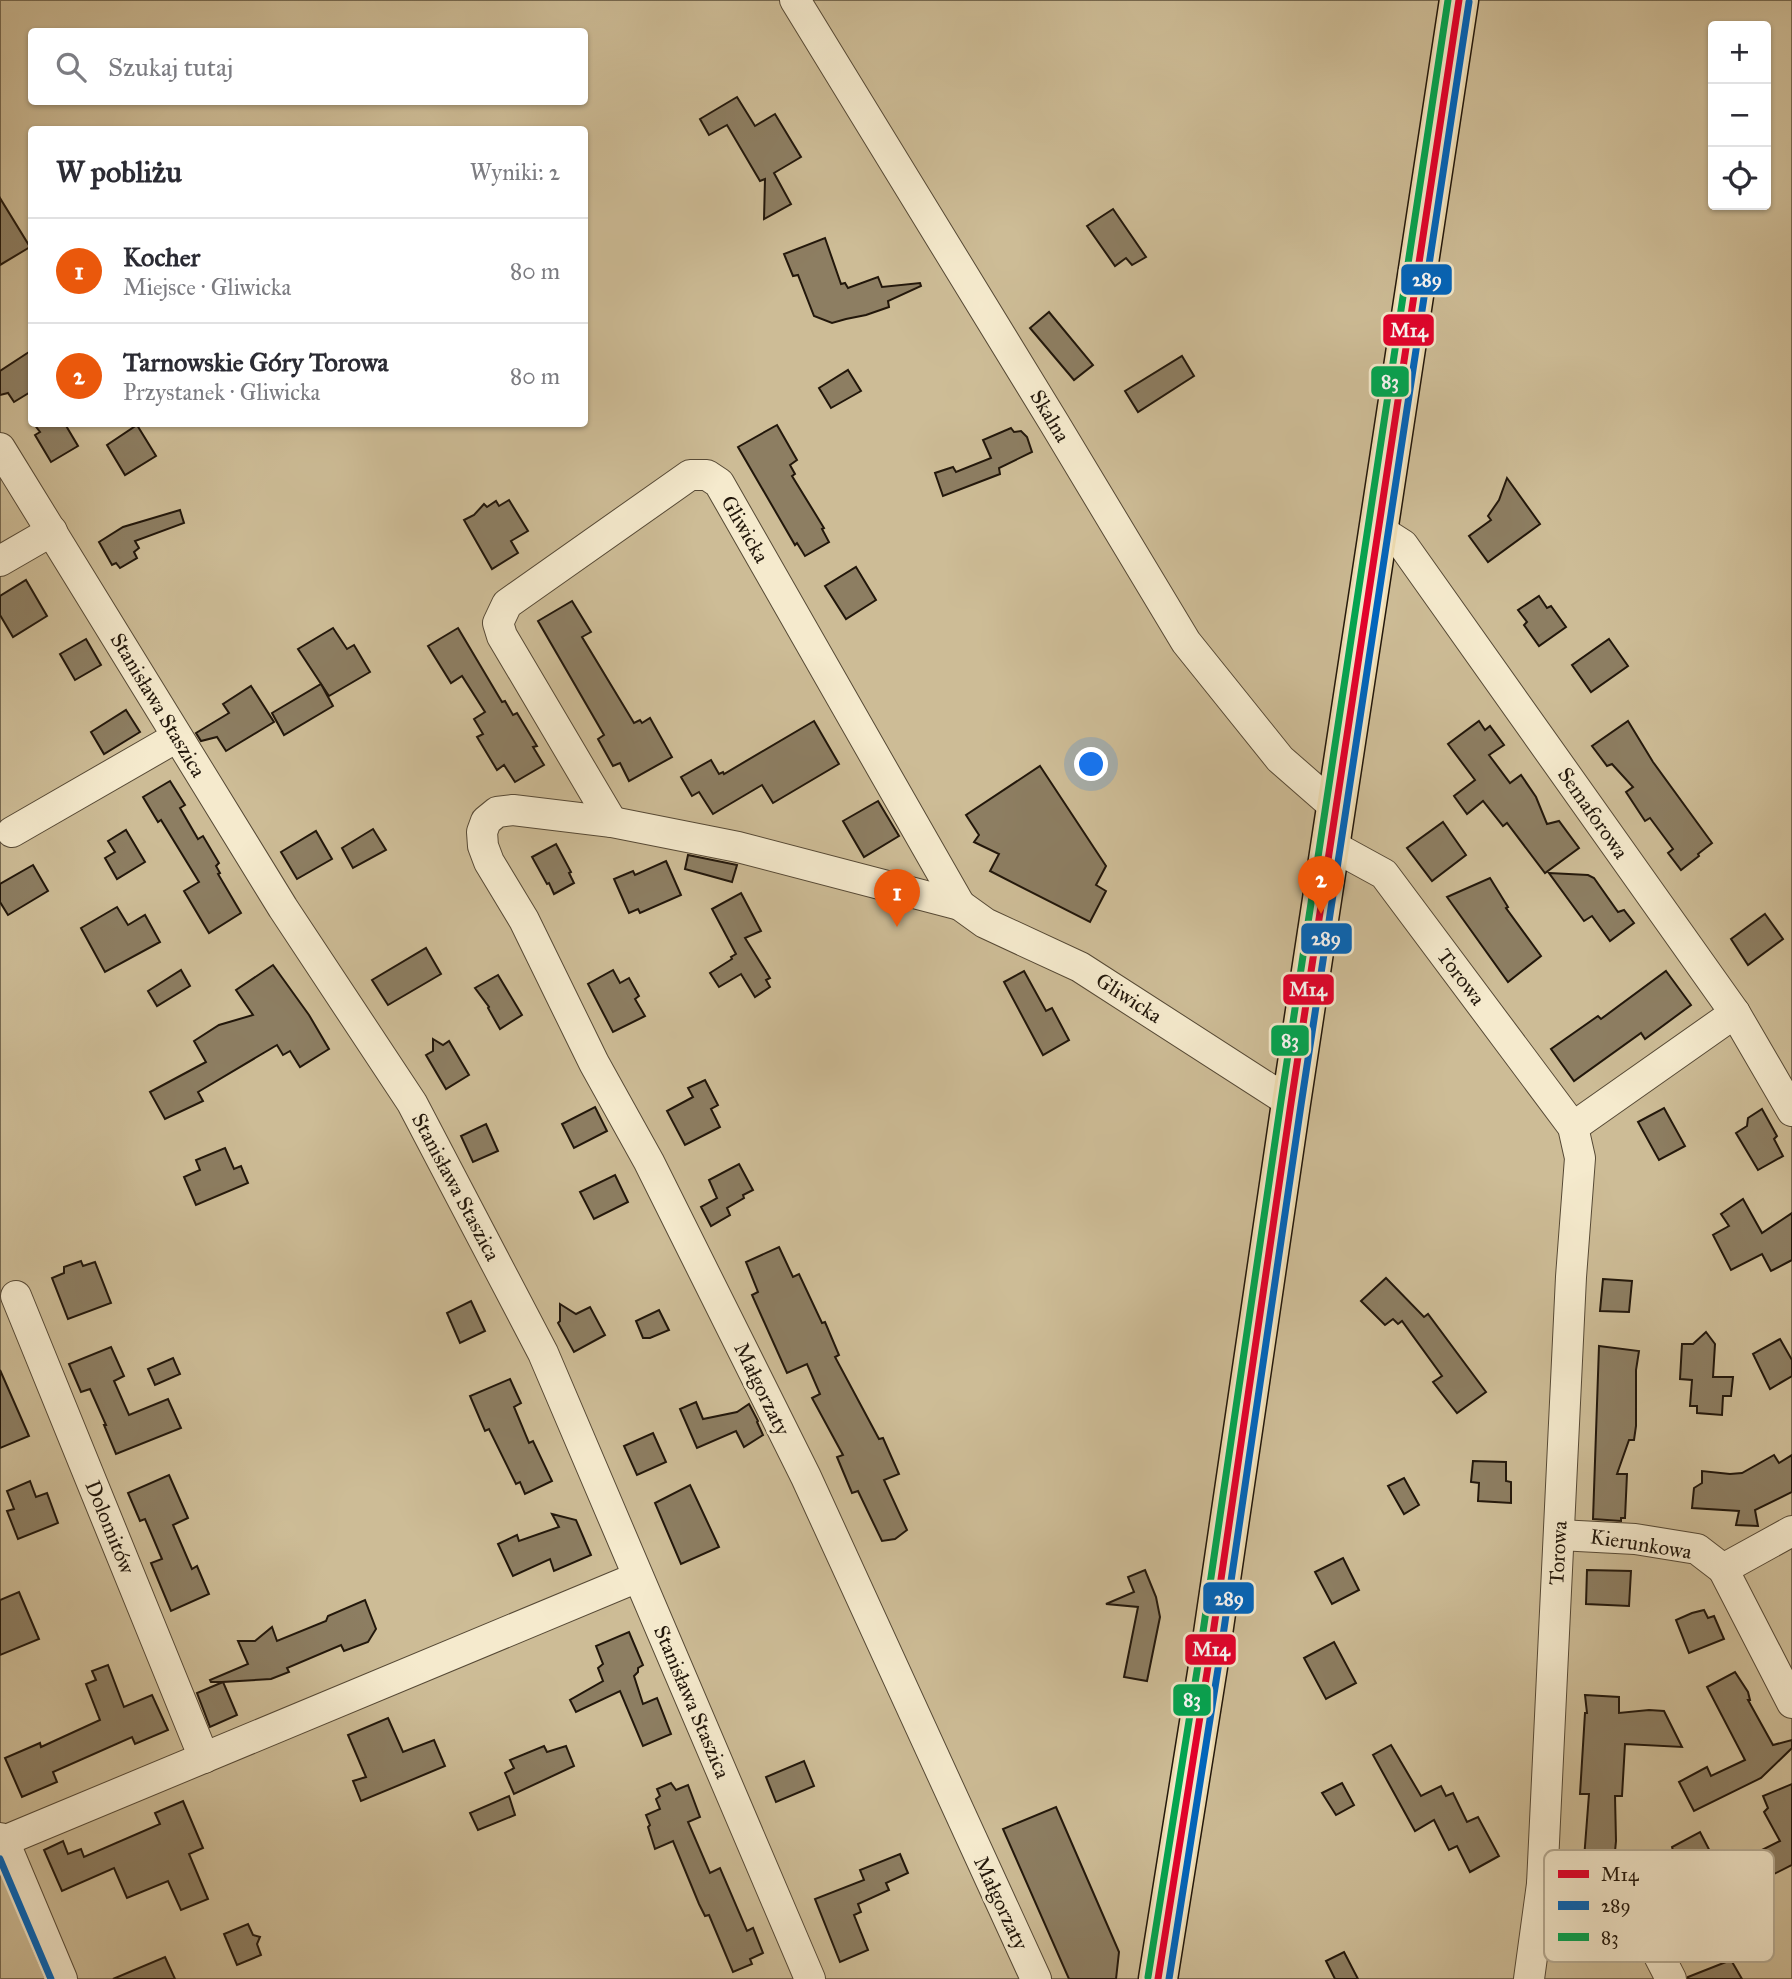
<!DOCTYPE html>
<html lang="pl">
<head>
<meta charset="utf-8">
<style>
  :root { --surface:#fff; --page:#f2f2f3; --text:#2b2b33; --muted:#7c7c81; --line:#e1e1e2; --accent:#ea580c }
  body { margin:0; font-family:"IM FELL Great Primer",serif; background:var(--page); color:var(--text) }
  .controls { position:absolute; right:21px; top:21px; display:grid; overflow:hidden; border-radius:7px; box-shadow:0 2px 5px #0004 }
  .controls button { width:63px; height:63px; display:grid; place-items:center; padding:0; border:0; border-bottom:2px solid var(--line); background:var(--surface); color:var(--text); font:35px sans-serif }
  .you { position:absolute; left:1092px; top:765px; width:24px; height:24px; margin:-18px; border:5px solid #fff; border-radius:50%; background:#1a73e8; box-shadow:0 0 0 10px #1a73e833 }
  .badge { display:grid; place-items:center; width:46px; height:46px; border-radius:50%; background:var(--accent); color:#fff; font-size:23px; font-weight:700 }
  .pin { position:absolute; translate:-50% -58px; filter:drop-shadow(0 2px 4px #0008) }
  .pin::after { content:''; position:absolute; top:37px; width:24px; height:21px; background:inherit; clip-path:polygon(0 0,100% 0,50% 100%) }
  .list { margin:0; padding:0; list-style:none }
  h2 { display:flex; justify-content:space-between; align-items:center; height:91px; margin:0; padding:0 28px; font-size:30px }
  h2 small { font-size:23px; font-weight:400; color:var(--muted) }
  .list li { display:grid; grid-template-columns:46px 1fr auto; gap:21px; align-items:center; box-sizing:border-box; height:105px; padding:0 28px; border-top:2px solid var(--line) }
  .list b { display:block; font-size:26px; white-space:nowrap }
  .list p { margin:0; font-size:23px; white-space:nowrap; color:var(--muted) }
  .list em { font-size:23px; font-style:normal; color:var(--muted) }
  .icon { flex:none; width:38px; height:38px; fill:none; stroke:currentColor; stroke-width:2; stroke-linecap:round; stroke-linejoin:round }
  .map { position:relative; flex:none; width:1792px; height:1979px; overflow:hidden }
  .search { position:absolute; background:var(--surface); box-shadow:0 2px 5px #0004; left:28px; top:28px; width:560px; height:77px; display:flex; align-items:center; gap:18px; box-sizing:border-box; padding:0 24px; border-radius:7px; color:var(--muted); font-size:26px }
  .panel { position:absolute; background:var(--surface); box-shadow:0 2px 5px #0004; left:28px; top:126px; width:560px; height:301px; border-radius:7px }
  .map>svg:first-child { display:block }
  .green { fill:#cdbc96; stroke:#786a50; stroke-width:2; fill-rule:evenodd }
  .building { fill:#8d7e62; stroke:#22170b; stroke-width:2 }
  .lines { fill:none; stroke-linecap:round; stroke-linejoin:round }
  .minor-casing { stroke:#564935; stroke-width:32 }
  .major-casing { stroke:#22170b; stroke-width:41 }
  .minor { stroke:#f5eacd; stroke-width:30 }
  .major { stroke:#f0deb2; stroke-width:38 }
  .bus-1-casing { stroke:#f5eacd; stroke-width:12 }
  .bus-2-casing { stroke:#f5eacd; stroke-width:12 }
  .bus-3-casing { stroke:#f5eacd; stroke-width:12 }
  .bus-1 { stroke:#e4002b; stroke-width:7 }
  .bus-2 { stroke:#0065bd; stroke-width:7 }
  .bus-3 { stroke:#00a651; stroke-width:7 }
  .labels { text-anchor:middle; dominant-baseline:central; stroke-width:6; stroke-linejoin:round; paint-order:stroke }
  .street-label { font-size:21px; fill:#22170b; stroke:#f5eacd }
  .key { fill:#f5eacd; stroke:#b6ab93; stroke-width:2 }
  .key-label { font-size:19px; fill:#22170b }
  .line-badge { stroke:#f5eacd; stroke-width:2.5 }
  .badge-label { font-size:19px; text-anchor:middle; font-weight:bold; fill:#fff }
</style>
</head>
<body>
<div class="map">
<svg width="1792" height="1979" viewBox="0 0 1792 1979">
  <rect width="100%" height="100%" fill="#f0deb2"/>
  <filter id="stains"><feTurbulence type="fractalNoise" baseFrequency=".00286" numOctaves="4"/><feColorMatrix values="0 0 0 0 .2 0 0 0 0 .09 0 0 0 0 .02 0 0 0 .5 -.17"/></filter>
  <radialGradient id="worn" r=".72"><stop offset=".6" stop-color="#630" stop-opacity="0"/><stop offset="1" stop-color="#630" stop-opacity=".3"/></radialGradient>
  <!-- green -->
  <path class="green" d="M0 0H1792V1979H0ZM1713 26H1766V205H1713ZM32 32H584V102H32ZM32 130H584V424H32Z"/>
  <!-- building -->
  <g class="building">
    <path d="M737 97 755 126 775 114 801 157 774 173 791 204 764 219 765 179 760 181 727 125 709 135 700 119Z"/>
    <path d="M0 198 30 247 0 265Z"/>
    <path d="M1113 209 1146 257 1132 265 1126 258 1115 266 1087 226Z"/>
    <path d="M825 238 841 284 845 283 848 288 878 277 882 287 920 283 921 286 888 301 889 307 866 315 846 319 832 323 814 316 798 275 793 276 784 254Z"/>
    <path d="M1049 312 1093 365 1074 380 1030 328Z"/>
    <path d="M32 350V391L14 402 8 393 0 395V371Z"/>
    <path d="M1182 356 1194 376 1138 412 1125 391Z"/>
    <path d="M848 370 861 391 831 408 819 388Z"/>
    <path d="M34 424H65L78 446 51 462 35 435 40 432Z"/>
    <path d="M137 425 156 456 125 475 107 445Z"/>
    <path d="M777 425 797 460 790 465 795 474 792 476 824 528 822 529 829 542 805 556 797 543 795 545 738 447Z"/>
    <path d="M1011 428 1014 432 1021 431 1027 437 1032 452 999 468 1000 474 943 496 935 473 953 467 956 472 991 458 983 440Z"/>
    <path d="M1507 478 1540 524 1488 562 1469 536 1491 520 1488 516 1499 500Z"/>
    <path d="M509 500 528 531 511 541 518 553 492 569 464 520 474 515 484 504 487 507 496 501 499 506Z"/>
    <path d="M180 510 184 523 135 541 139 548 134 552 137 558 120 568 116 563 112 565 99 542 123 527Z"/>
    <path d="M856 567 876 600 846 619 825 586Z"/>
    <path d="M26 580 47 616 13 637 0 615V596Z"/>
    <path d="M1539 596 1547 608 1551 606 1566 627 1539 646 1524 625 1527 622 1518 610Z"/>
    <path d="M572 601 591 632 582 637 634 723 640 720 642 723 650 718 672 757 629 781 620 763 613 766 598 739 604 735 538 621Z"/>
    <path d="M333 628 347 649 354 645 370 672 329 696 298 649Z"/>
    <path d="M458 628 502 702 505 701 513 715 517 713 537 746 533 747 544 765 515 782 504 765 497 770 477 737 483 734 474 719 485 712 462 676 451 683 428 646Z"/>
    <path d="M86 639 101 665 75 680 60 654Z"/>
    <path d="M1609 639 1628 666 1591 692 1572 665Z"/>
    <path d="M321 684 333 706 284 735 272 713Z"/>
    <path d="M251 686 274 722 226 751 217 737 201 741 196 733 229 713 223 704Z"/>
    <path d="M126 710 140 732 104 754 91 732Z"/>
    <path d="M814 721 839 764 773 803 762 785 713 814 699 792 692 796 681 777 711 760 719 774 723 772 724 774Z"/>
    <path d="M1479 721 1485 730 1490 726 1504 745 1489 755 1510 783 1521 775 1536 797 1547 824 1559 821 1579 848 1545 873 1507 823 1503 826 1483 801 1467 814 1454 796 1475 780 1448 744Z"/>
    <path d="M1628 721 1653 762 1712 843 1698 854 1699 856 1681 870 1668 853 1673 849 1650 818 1645 821 1626 792 1633 787 1612 764 1607 766 1592 746Z"/>
    <path d="M1040 766 1106 866 1096 885 1106 891 1090 922 990 871 999 854 974 842 979 835 966 815Z"/>
    <path d="M170 781 185 805 180 808 198 839 203 836 219 863 216 866 220 873 218 874 241 913 209 933 184 891 199 882 161 820 158 822 143 797Z"/>
    <path d="M878 801 899 836 864 857 843 821Z"/>
    <path d="M1443 822 1466 855 1432 881 1407 848Z"/>
    <path d="M373 829 386 850 353 868 342 848Z"/>
    <path d="M126 830 145 862 117 879 105 858 115 852 108 841Z"/>
    <path d="M316 831 332 859 297 879 281 852Z"/>
    <path d="M556 844 571 872 569 873 574 883 554 894 549 883 547 884 532 857Z"/>
    <path d="M688 855 737 865 732 882 685 869Z"/>
    <path d="M666 861 681 895 640 913 638 909 629 913 614 879 633 871 635 875Z"/>
    <path d="M33 865 48 891 8 915 0 902V884Z"/>
    <path d="M1549 873 1588 875 1594 878 1618 912 1624 910 1634 923 1610 941 1592 916 1584 921Z"/>
    <path d="M1490 878 1508 907 1506 908 1541 956 1508 982 1447 897Z"/>
    <path d="M741 893 761 931 745 938 770 978 766 980 770 987 755 997 741 974 719 987 710 973 732 959 731 957 736 954 712 909Z"/>
    <path d="M117 907 128 925 145 915 160 942 105 972 81 928Z"/>
    <path d="M1765 914 1783 939 1748 965 1731 939Z"/>
    <path d="M426 948 441 974 388 1005 372 980Z"/>
    <path d="M273 965 309 1015 329 1049 300 1067 290 1051 283 1055 277 1045 198 1092 203 1101 165 1119 150 1092 206 1062 194 1041 219 1025 253 1015 236 990Z"/>
    <path d="M181 970 190 986 157 1006 148 991Z"/>
    <path d="M613 970 620 983 629 978 639 996 635 999 645 1016 613 1032 588 984Z"/>
    <path d="M1024 971 1046 1011 1052 1008 1069 1040 1043 1055 1004 982Z"/>
    <path d="M1666 971 1691 1005 1645 1039 1641 1033 1574 1081 1551 1049 1598 1016 1601 1019Z"/>
    <path d="M498 975 522 1015 500 1029 488 1008 489 1007 475 988Z"/>
    <path d="M433 1039 443 1045 449 1041 469 1075 446 1089 426 1055 433 1051Z"/>
    <path d="M705 1080 718 1105 711 1109 720 1127 685 1145 667 1111 693 1097 688 1088Z"/>
    <path d="M595 1107 607 1131 574 1148 562 1124Z"/>
    <path d="M1664 1108 1685 1146 1659 1160 1638 1122Z"/>
    <path d="M1762 1109 1777 1136 1774 1139 1783 1156 1758 1170 1736 1133 1747 1126 1748 1118Z"/>
    <path d="M486 1124 498 1151 473 1162 461 1136Z"/>
    <path d="M225 1148 234 1169 241 1166 248 1183 196 1205 184 1177 200 1170 196 1160Z"/>
    <path d="M739 1164 753 1190 743 1195 744 1198 727 1208 730 1215 711 1226 701 1207 717 1198 709 1180Z"/>
    <path d="M615 1175 628 1202 594 1219 580 1192Z"/>
    <path d="M1743 1199 1762 1233 1792 1213V1260L1771 1271 1762 1254 1731 1270 1713 1235 1729 1226 1721 1214Z"/>
    <path d="M779 1247 793 1277 799 1274 822 1323 825 1322 839 1355 835 1357 879 1439 883 1438 899 1474 884 1480 907 1530 895 1539 882 1541 858 1491 852 1493 837 1457 843 1455 812 1398 820 1394 807 1364 787 1373 752 1295 758 1292 746 1262Z"/>
    <path d="M81 1261 83 1266 95 1262 111 1303 68 1319 52 1278 64 1273V1267Z"/>
    <path d="M1386 1278 1424 1317 1428 1314 1486 1392 1457 1413 1433 1382 1442 1376 1402 1321 1398 1324 1393 1319 1385 1325 1361 1301Z"/>
    <path d="M1603 1279 1632 1281 1629 1312 1600 1311Z"/>
    <path d="M471 1301 485 1331 460 1343 447 1313Z"/>
    <path d="M560 1304 576 1314 590 1307 605 1335 574 1352 558 1323 560 1321Z"/>
    <path d="M659 1310 669 1330 650 1338H643L636 1321Z"/>
    <path d="M1706 1332 1715 1344 1713 1377H1733L1731 1396H1723L1722 1415 1697 1413V1406H1690L1692 1380 1680 1379 1682 1344H1693Z"/>
    <path d="M1780 1339 1792 1360V1376L1770 1389 1753 1354Z"/>
    <path d="M1599 1346 1639 1351 1636 1370V1426L1634 1440H1629L1617 1474H1627L1625 1518H1621V1521L1593 1519Z"/>
    <path d="M111 1347 124 1376 114 1381 129 1415 168 1399 181 1428 116 1454 104 1425H106L90 1389 81 1392 69 1364Z"/>
    <path d="M173 1358 180 1374 155 1385 148 1369Z"/>
    <path d="M0 1370 29 1436 0 1448Z"/>
    <path d="M510 1379 521 1403 514 1407 529 1443 533 1441 552 1481 525 1494 520 1482 516 1484 489 1429 485 1431 470 1396Z"/>
    <path d="M696 1402 703 1419 737 1412 749 1404 758 1421 757 1422 763 1435 744 1447 736 1431 697 1448 680 1409Z"/>
    <path d="M653 1433 666 1462 637 1475 624 1446Z"/>
    <path d="M1774 1455 1779 1463 1792 1455V1492L1755 1510 1758 1526 1736 1525 1739 1511 1692 1508 1694 1488 1702 1483V1471L1730 1474 1742 1473Z"/>
    <path d="M1473 1461 1506 1462V1481L1511 1482V1503L1478 1501 1479 1483 1471 1482Z"/>
    <path d="M169 1475 188 1518 173 1525 192 1569 197 1566 209 1594 171 1611 151 1563 162 1559 145 1519 140 1521 128 1493Z"/>
    <path d="M1404 1478 1419 1505 1404 1514 1388 1486Z"/>
    <path d="M30 1481 36 1497 47 1493 58 1523 18 1539 7 1511 14 1509 7 1491Z"/>
    <path d="M690 1485 719 1547 681 1564 655 1503Z"/>
    <path d="M552 1514 576 1520 591 1555 554 1571 550 1559 513 1576 498 1544 517 1535 519 1541 559 1527Z"/>
    <path d="M1343 1558 1359 1590 1332 1604 1315 1572Z"/>
    <path d="M1145 1570 1156 1597 1160 1617 1147 1681 1124 1677 1138 1607 1106 1604 1134 1592 1128 1577Z"/>
    <path d="M1587 1570 1631 1571 1629 1606 1586 1604Z"/>
    <path d="M19 1592 39 1639 0 1655V1600Z"/>
    <path d="M365 1600 376 1629 368 1642 344 1651 341 1645 287 1668 289 1672 271 1679 223 1682 237 1715 210 1727 197 1693 223 1682H211L210 1680 248 1664 238 1641H255L272 1627 277 1641 326 1621 328 1616Z"/>
    <path d="M1704 1610 1708 1618 1714 1616 1724 1639 1689 1653 1676 1620 1692 1613Z"/>
    <path d="M629 1632 643 1665 638 1668V1672L634 1676 643 1704 657 1698 671 1734 643 1746 620 1691 576 1712 570 1700 603 1681 598 1668 603 1664 596 1646Z"/>
    <path d="M1334 1642 1356 1683 1326 1699 1304 1658Z"/>
    <path d="M108 1665 124 1707 152 1695 168 1730 135 1744 132 1737 53 1772 57 1782 22 1797 5 1758 40 1743 41 1747 100 1720 86 1684 96 1680 92 1671Z"/>
    <path d="M1735 1672 1748 1692 1750 1700H1748L1773 1745 1792 1740V1748L1761 1778 1694 1811 1679 1782 1707 1767 1711 1776 1745 1760 1707 1687Z"/>
    <path d="M1585 1695 1619 1697V1713L1649 1710 1664 1711 1682 1747 1625 1744 1622 1796H1615L1616 1841 1614 1862 1584 1859 1589 1794H1580L1585 1713H1587Z"/>
    <path d="M388 1718 403 1752 434 1740 445 1766 361 1801 353 1781 366 1777 348 1735Z"/>
    <path d="M1391 1745 1421 1796 1441 1786 1446 1796 1453 1793 1467 1822 1478 1817 1499 1856 1470 1872 1457 1846 1449 1850 1434 1820 1415 1831 1373 1755Z"/>
    <path d="M544 1746 547 1752 566 1746 574 1766 514 1794 505 1773 514 1768 510 1760Z"/>
    <path d="M804 1761 814 1786 776 1802 766 1777Z"/>
    <path d="M671 1783 676 1790 688 1785 700 1817 688 1822 710 1873 720 1868 747 1931 753 1928 763 1953 750 1959 752 1964 733 1972 709 1915 705 1916 699 1904 673 1841 655 1849 648 1827 650 1825 646 1815 660 1809 656 1799 660 1796 657 1789Z"/>
    <path d="M1342 1783 1354 1805 1336 1815 1322 1793Z"/>
    <path d="M1792 1784V1865L1754 1884 1742 1860 1780 1841 1764 1812 1768 1808 1763 1796Z"/>
    <path d="M509 1796 515 1815 478 1830 470 1813Z"/>
    <path d="M183 1801 203 1848 189 1854 208 1899 181 1910 168 1881 127 1898 114 1868 62 1891 44 1850 63 1841 68 1854 81 1849 84 1857 160 1824 155 1813Z"/>
    <path d="M1056 1807 1119 1952 1116 1979H1069L1003 1829Z"/>
    <path d="M1700 1832 1715 1861 1686 1875 1675 1858 1672 1847Z"/>
    <path d="M900 1854 908 1873 886 1883 889 1890 858 1904 861 1912 854 1915 868 1950 840 1962 815 1899 864 1880 860 1870Z"/>
    <path d="M248 1924 253 1935 260 1937 257 1944 261 1955 237 1965 224 1934Z"/>
    <path d="M1344 1952 1358 1979H1335L1326 1961Z"/>
    <path d="M165 1957 175 1979H113Z"/>
    <path d="M1731 1960 1742 1979H1688V1977Z"/>
  </g>
  <g class="lines">
    <!-- minor casing -->
    <g class="minor-casing">
      <g id="minor">
        <path d="M795 0 1053 421 1186 642 1280 759 1336 808"/>
        <path d="M0 448 283 908 412 1103 543 1353 810 1979"/>
        <path d="M1378 529 1403 545 1735 1013 1792 1111"/>
        <path d="M0 561 52 531"/>
        <path d="M612 822 502 636 498 623 507 604 690 475H707L719 483 960 905"/>
        <path d="M12 832 177 737"/>
        <path d="M1331 845 1384 874 1573 1127 1580 1158 1571 1277 1542 1884 1529 1979"/>
        <path d="M1573 1127 1735 1013"/>
        <path d="M16 1296 204 1758"/>
        <path d="M1559 1535 1635 1539 1697 1549 1723 1569 1792 1531"/>
        <path d="M1723 1569 1792 1703"/>
        <path d="M0 1838 4 1841 62 1979"/>
        <path d="M4 1841 638 1577"/>
        <path d="M1542 1884 1616 1892 1640 1919 1671 1979"/>
        <path d="M1036 1979 806 1477 649 1162 594 1063 524 920 489 862 483 846 482 832 486 821 497 812 513 810 612 822 738 847 960 905 985 923 1080 967 1291 1103"/>
      </g>
    </g>
    <!-- major casing -->
    <g class="major-casing">
      <path id="major" d="M1158 1979 1210 1654 1291 1103 1459 0"/>
    </g>
    <!-- minor -->
    <use href="#minor" class="minor"/>
    <!-- major -->
    <use href="#major" class="major"/>
    <!-- bus-1 casing -->
    <g class="bus-1-casing">
      <path id="bus-1" d="M1158 1979 1210 1654 1291 1103 1459 0"/>
    </g>
    <!-- bus-2 casing -->
    <g class="bus-2-casing">
      <g id="bus-2">
        <path d="M0 1859 51 1979"/>
        <path d="M1169 1979 1220 1656 1301 1105 1469 2"/>
      </g>
    </g>
    <!-- bus-3 casing -->
    <g class="bus-3-casing">
      <path id="bus-3" d="M1148 1977 1200 1652 1281 1101 1448 0"/>
    </g>
    <!-- bus-1 -->
    <use href="#bus-1" class="bus-1"/>
    <!-- bus-2 -->
    <use href="#bus-2" class="bus-2"/>
    <!-- bus-3 -->
    <use href="#bus-3" class="bus-3"/>
  </g>
  <g class="labels">
    <!-- street labels -->
    <g class="street-label">
      <text transform="translate(1050 416) rotate(59)">Skalna</text>
      <text transform="translate(745 529) rotate(60)">Gliwicka</text>
      <text transform="translate(158 705) rotate(59)">Stanisława Staszica</text>
      <text transform="translate(1593 813) rotate(55)">Semaforowa</text>
      <text transform="translate(1461 977) rotate(53)">Torowa</text>
      <text transform="translate(1129 998) rotate(33)">Gliwicka</text>
      <text transform="translate(456 1187) rotate(62)">Stanisława Staszica</text>
      <text transform="translate(762 1389) rotate(64)">Małgorzaty</text>
      <text transform="translate(110 1527) rotate(68)">Dolomitów</text>
      <text transform="translate(1641 1544) rotate(9)">Kierunkowa</text>
      <text transform="translate(1558 1553) rotate(-87)">Torowa</text>
      <text transform="translate(692 1702) rotate(67)">Stanisława Staszica</text>
      <text transform="translate(1001 1903) rotate(65)">Małgorzaty</text>
    </g>
  </g>
  <!-- legend -->
  <rect x="1544" y="1850" width="230" height="112" rx="10" class="key"/>
  <rect x="1558" y="1870" width="31" height="8" fill="#e4002b"/>
  <rect x="1558" y="1901" width="31" height="9" fill="#0065bd"/>
  <rect x="1558" y="1933" width="31" height="8" fill="#00a651"/>
  <g class="key-label">
    <text x="1601" y="1881">M14</text>
    <text x="1601" y="1912">289</text>
    <text x="1601" y="1944">83</text>
  </g>
  <g class="line-badge">
    <rect x="1400" y="263" width="53" height="33" rx="7" fill="#0065bd"/>
    <rect x="1382" y="313" width="53" height="34" rx="7" fill="#e4002b"/>
    <rect x="1370" y="365" width="40" height="33" rx="7" fill="#00a651"/>
    <rect x="1300" y="922" width="53" height="33" rx="7" fill="#0065bd"/>
    <rect x="1282" y="973" width="53" height="33" rx="7" fill="#e4002b"/>
    <rect x="1270" y="1024" width="40" height="33" rx="7" fill="#00a651"/>
    <rect x="1202" y="1581" width="53" height="34" rx="7" fill="#0065bd"/>
    <rect x="1184" y="1633" width="53" height="33" rx="7" fill="#e4002b"/>
    <rect x="1172" y="1683" width="40" height="34" rx="7" fill="#00a651"/>
  </g>
  <g class="badge-label">
    <text x="1427" y="286">289</text>
    <text x="1409" y="337">M14</text>
    <text x="1390" y="388">83</text>
    <text x="1326" y="945">289</text>
    <text x="1308" y="996">M14</text>
    <text x="1290" y="1047">83</text>
    <text x="1229" y="1605">289</text>
    <text x="1211" y="1656">M14</text>
    <text x="1192" y="1706">83</text>
  </g>
  <rect width="100%" height="100%" filter="url(#stains)"/>
  <rect width="100%" height="100%" fill="url(#worn)"/>
</svg>
<div class="controls">
<button>+</button>
<button>−</button>
<button><svg class="icon" aria-label="locate" viewBox="0 0 24 24"><circle cx="12" cy="12" r="6"/><path d="M12 2v4M12 18v4M2 12h4M18 12h4"/></svg></button>
</div>
<div class="you"></div>
<div class="pin badge" style="left:897px;top:927px">1</div>
<div class="pin badge" style="left:1321px;top:914px">2</div>
<div class="search"><svg class="icon" aria-label="search" viewBox="0 0 24 24"><circle cx="10" cy="10" r="6"/><path d="M15 15l6 6"/></svg>Szukaj tutaj</div>
<section class="panel">
<h2>W pobliżu<small>Wyniki: 2</small></h2>
<ul class="list">
<li><span class="badge">1</span><div><b>Kocher</b><p>Miejsce · Gliwicka</p></div><em>80 m</em></li>
<li><span class="badge">2</span><div><b>Tarnowskie Góry Torowa</b><p>Przystanek · Gliwicka</p></div><em>80 m</em></li>
</ul>
</section>
</div>
</body>
</html>
